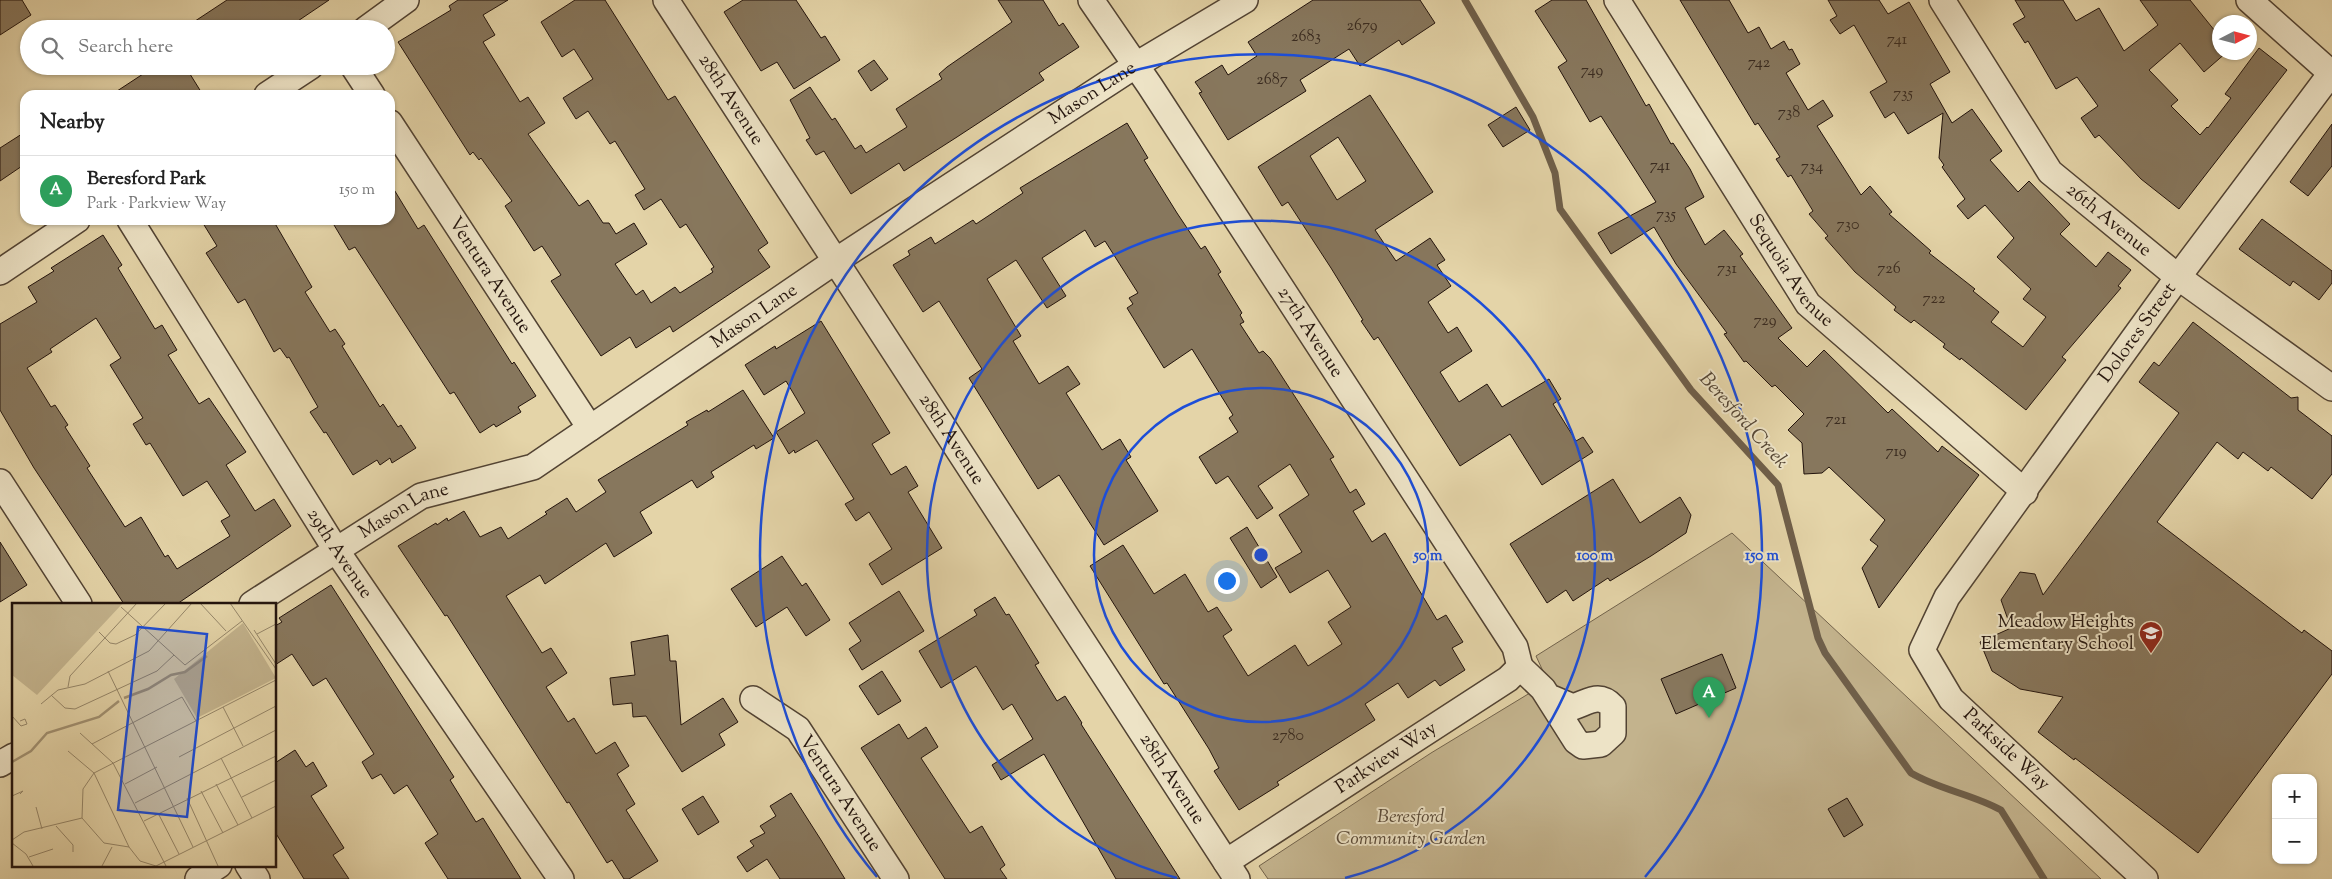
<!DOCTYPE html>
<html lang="en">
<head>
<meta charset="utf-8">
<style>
  :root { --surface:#fff; --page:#f6f6f6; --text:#222; --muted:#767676; --line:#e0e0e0; --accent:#8f2418 }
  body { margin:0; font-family:"Sorts Mill Goudy",serif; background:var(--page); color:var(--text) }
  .controls { position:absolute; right:15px; bottom:15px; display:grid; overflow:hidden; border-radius:10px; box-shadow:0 1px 4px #0004 }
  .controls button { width:45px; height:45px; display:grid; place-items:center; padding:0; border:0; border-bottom:1px solid var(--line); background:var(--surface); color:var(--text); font:25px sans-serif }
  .compass { position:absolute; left:2212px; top:15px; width:45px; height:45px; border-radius:50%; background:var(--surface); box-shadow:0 1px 4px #0004; rotate:84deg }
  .you { position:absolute; left:1226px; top:580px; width:18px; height:18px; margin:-12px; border:4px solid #fff; border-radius:50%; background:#1a73e8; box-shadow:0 0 0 8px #1a73e833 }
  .badge { display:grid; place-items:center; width:32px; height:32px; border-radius:50%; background:var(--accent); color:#fff; font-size:16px; font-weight:700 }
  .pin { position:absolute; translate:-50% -41px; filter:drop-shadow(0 1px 2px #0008) }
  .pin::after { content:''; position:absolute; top:26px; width:18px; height:15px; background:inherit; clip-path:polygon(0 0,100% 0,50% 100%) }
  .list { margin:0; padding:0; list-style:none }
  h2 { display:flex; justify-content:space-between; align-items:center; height:65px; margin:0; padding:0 20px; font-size:21px }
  h2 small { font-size:16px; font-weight:400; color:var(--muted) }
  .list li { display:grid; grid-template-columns:32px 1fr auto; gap:15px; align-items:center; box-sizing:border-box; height:70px; padding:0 20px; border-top:1px solid var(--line) }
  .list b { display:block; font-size:19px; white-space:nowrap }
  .list p { margin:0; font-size:16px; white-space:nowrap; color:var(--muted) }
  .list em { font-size:16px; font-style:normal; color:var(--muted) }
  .icon { flex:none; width:28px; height:28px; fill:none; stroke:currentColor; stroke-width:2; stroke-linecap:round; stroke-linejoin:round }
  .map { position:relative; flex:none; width:2332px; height:879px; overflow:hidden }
  .search { position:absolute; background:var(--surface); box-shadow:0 1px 4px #0004; left:20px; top:20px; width:375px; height:55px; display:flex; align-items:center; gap:12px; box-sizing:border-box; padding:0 18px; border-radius:28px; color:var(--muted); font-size:19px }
  .panel { position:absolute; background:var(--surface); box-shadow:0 1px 4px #0004; left:20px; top:90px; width:375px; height:135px; border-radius:15px }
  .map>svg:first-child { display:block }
  .green { fill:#c3b38d; stroke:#72634c }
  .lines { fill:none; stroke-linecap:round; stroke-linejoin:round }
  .stream { stroke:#6f5f4a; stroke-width:7 }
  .building { fill:#87775d; stroke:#22130c; fill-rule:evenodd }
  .minor-casing { stroke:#524333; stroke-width:28 }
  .minor { stroke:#ede3c6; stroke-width:25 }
  .ring { fill:none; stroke:#1d4ed8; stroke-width:2.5 }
  .labels { text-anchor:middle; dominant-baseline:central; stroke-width:4; stroke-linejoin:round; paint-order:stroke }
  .number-label { font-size:16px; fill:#3b2c20 }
  .street-label { font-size:19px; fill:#22130c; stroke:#ede3c6 }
  .poi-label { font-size:19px; fill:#22130c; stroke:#ede3c6; text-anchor:end }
  .park-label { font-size:19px; font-style:italic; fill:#5a4b39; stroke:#ede3c6 }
  .water-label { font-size:20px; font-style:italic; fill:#554635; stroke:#ede3c6 }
  .inset-river { fill:none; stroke:#a29273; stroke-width:2.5 }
  .inset-road { fill:none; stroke:#96876a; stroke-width:1 }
  .view { fill:#1d4ed8; fill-opacity:0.15; stroke:#1d4ed8; stroke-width:2.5 }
  .inset-edge { fill:none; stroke:#22130c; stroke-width:2.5 }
  .centre { fill:#1d4ed8; stroke:#ede3c6; stroke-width:2.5 }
  .ring-label { font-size:15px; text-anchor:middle; font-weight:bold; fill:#1d4ed8; stroke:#ede3c6; stroke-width:4; stroke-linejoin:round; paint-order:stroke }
</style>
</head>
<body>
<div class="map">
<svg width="2332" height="879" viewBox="0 0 2332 879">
  <rect width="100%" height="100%" fill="#e4d4a8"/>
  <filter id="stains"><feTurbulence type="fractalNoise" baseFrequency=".004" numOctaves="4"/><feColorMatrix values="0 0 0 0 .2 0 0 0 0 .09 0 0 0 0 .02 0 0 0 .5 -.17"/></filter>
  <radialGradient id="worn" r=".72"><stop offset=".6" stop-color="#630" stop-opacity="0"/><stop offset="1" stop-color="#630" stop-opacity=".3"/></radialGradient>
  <!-- green -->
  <path class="green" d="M1732 533 2101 879H1268L1259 866 1431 753 1548 682 1536 656Z"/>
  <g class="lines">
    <!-- stream -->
    <path class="stream" d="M1465 0 1533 117 1555 173 1560 209 1691 390 1778 485 1818 638 1825 653 1911 773C1940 790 1972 794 2001 810L2044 879"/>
  </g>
  <!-- building -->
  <g class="building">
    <path d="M0 0H22L31 15 0 35Z"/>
    <path d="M227 0H329L286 29H183Z"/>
    <path d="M458 0H508L483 15 495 35 483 42 520 102 528 97 545 123 528 134 579 206 588 200 603 223H609L616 234 634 223 647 244 615 264 636 295 643 290 651 303 675 287 680 293 713 272 711 269 714 267 686 224 680 228 661 199 644 210 635 195 645 189 615 141 610 144 588 111 576 119 563 98 593 79 574 49 562 57 541 22 575 0H605L668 100 675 96 768 243 758 250 770 267 673 332 670 326 636 348 630 337 601 356 551 281 561 275 542 246 534 251 505 206 512 201 481 158 479 160 473 152 470 155 398 42 451 10 449 6Z"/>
    <path d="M743 0H796L821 38 825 36 840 60 794 89 777 62 761 71 724 12Z"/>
    <path d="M998 0H1043L1059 26 1063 23 1079 47 1039 73 1044 80 957 137 904 171 899 163 851 194 824 151 816 155 806 140 810 138 790 100 810 87 832 120 835 118 855 149 861 145 866 153 907 127 896 109 942 79 939 74 947 67 1012 22Z"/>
    <path d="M1313 0H1420L1435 23 1402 45 1399 40 1360 66 1349 49 1300 80 1306 91 1228 140 1199 93 1202 92 1195 82 1222 65 1228 75 1257 56 1248 42Z"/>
    <path d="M1552 0H1586L1646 106 1649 104 1671 144 1673 143 1690 169 1704 197 1685 208 1705 245 1724 230 1743 254 1740 256 1792 328 1778 338 1807 367 1824 350 1888 413 1892 409 1938 452 1942 446 1979 475 1879 608 1862 568 1878 546 1870 540 1885 520 1829 467 1822 473 1804 474 1802 443 1788 430 1804 414 1775 385 1772 387 1746 361 1744 362 1724 334 1727 333 1676 264 1654 227 1611 254 1598 233 1656 202 1601 116 1590 122 1558 67 1567 61 1535 11Z"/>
    <path d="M1680 0H1729L1748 33 1759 27 1771 49 1784 41 1789 50 1792 49 1800 64 1786 73 1808 110 1823 100 1833 116 1817 126 1861 195 1870 186 1892 212 1889 214 1931 251 1929 253 1975 289 1973 291 1999 312 1991 322 2023 347 2046 317 2023 299 2031 289 1997 257 2014 238 1985 205 1968 219 1957 206 1965 199 1942 167 1944 165 1939 158 1943 113 1908 134 1894 112 1885 118 1870 92 1887 82 1854 25 1840 34 1830 20 1837 16 1828 0H1879L1888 14 1909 2 1950 72 1930 84 1952 123 1972 109 2002 151 1990 160 2018 192 2029 181 2070 224 2060 234 2096 267 2108 252 2131 270 2118 286 2121 288 2062 357 2066 360 2026 410 1961 358 1960 360 1943 347 1945 344 1914 320 1911 323 1894 310 1896 307 1855 272 1825 238 1828 236 1809 214 1813 211 1791 175 1788 177 1776 159 1780 157 1758 123 1755 125Z"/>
    <path d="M2015 0H2063L2076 21 2099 8 2124 51 2158 25 2140 0H2190L2215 31 2220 27V52H2227L2204 72 2180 43 2149 70 2178 100 2171 106 2200 135 2207 127 2208 128 2231 98 2225 94 2259 48 2287 70 2179 209 2141 179 2099 135 2095 138 2081 118 2098 106 2077 77 2056 89 2028 41 2025 43 2013 24 2025 17Z"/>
    <path d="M874 60 888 79 871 91 858 71Z"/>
    <path d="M137 66H185L203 95H111L143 74Z"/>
    <path d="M1370 95 1433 192 1375 230 1396 261 1430 238 1445 260 1437 265 1451 286 1428 302 1448 333 1457 327 1472 351 1440 372 1459 402 1487 384 1502 407 1549 379 1561 399 1553 404 1576 441 1583 437 1593 452 1542 485 1510 434 1460 466 1378 337 1374 340 1361 321 1363 320 1331 268 1288 202 1282 206 1258 167ZM1338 137 1366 181 1337 200 1310 156Z"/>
    <path d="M1516 107 1530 130 1503 147 1488 125Z"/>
    <path d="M1127 123 1148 158 1144 160 1177 213 1201 249 1205 246 1221 272 1218 274 1242 313 1240 315 1244 322 1240 324 1259 353 1263 351 1270 358 1334 457 1330 459 1350 493 1356 489 1365 504 1353 511 1372 542 1385 533 1437 620 1446 615 1463 642 1452 648 1465 670 1440 686 1435 680 1408 698 1398 683 1365 704 1375 720 1277 782 1279 785 1239 810 1214 771 1219 768 1209 749 1167 683 1164 684 1090 566 1123 545 1154 594 1185 574 1208 612 1217 607 1232 630 1223 636 1248 676 1295 645 1308 666 1342 644 1328 622 1351 607 1328 570 1290 593 1275 568 1302 552 1279 515 1309 495 1290 464 1258 486 1273 508 1257 519 1228 476 1216 484 1199 457 1238 432 1229 418 1233 415 1192 349 1164 368 1127 308 1133 304 1129 298 1138 293 1105 241 1095 247 1085 230 1042 258 1066 296 1047 308 1016 260 987 279 1021 336 1013 341 1039 384 1068 366 1080 384 1066 393 1102 450 1120 439 1131 457 1126 460 1158 511 1104 545 1059 475 1038 489 969 378 982 369 939 301 923 312 893 265 910 255 908 251 931 237 935 244 973 220 976 224 1023 193 1020 188Z"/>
    <path d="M2332 124V166L2308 196 2290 182Z"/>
    <path d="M25 132V164L0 181V148Z"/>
    <path d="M390 183 418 229 424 225 512 364 514 362 536 396 518 407 521 412 496 427 494 424 480 433 454 392 450 394 355 247 349 250 331 220H390Z"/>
    <path d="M2262 219 2332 271V283L2319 300 2293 281 2290 286 2239 249Z"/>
    <path d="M201 220H273L312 287 305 292 330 332 335 329 345 344 342 346 380 407 383 404 398 427 401 425 416 448 392 463 390 458 380 465 377 460 353 475 326 432 324 433 310 412 318 407 289 357 287 358 280 348 274 352 245 299 238 303 206 253 217 246Z"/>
    <path d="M103 235 122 265 118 268 155 329 162 325 177 350 168 355 199 404 209 398 246 452 226 465 255 511 274 499 291 526 177 604H124L34 468 0 410V324L37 302 28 287 54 271 51 268ZM96 318 121 358 110 365 143 418 133 424 146 445 150 443 183 496 207 481 230 516 221 521 230 536 177 569 168 555 165 557 141 517 125 527 87 468 90 466 65 427 68 425 55 405 51 407 27 368 52 352 50 349Z"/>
    <path d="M821 321 890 433 872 444 891 475 906 466 918 486 908 492 942 548 882 585 869 564 892 549 869 512 856 521 845 504 854 499 817 440 795 453 794 450 789 454 776 432 805 413 786 381 764 395 745 365 775 346 776 349Z"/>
    <path d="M2193 322 2291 398 2298 397V410L2332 436V474L2312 499 2271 467 2268 471 2243 452 2238 459 2217 442 2157 522 2302 633 2304 630 2332 651V674L2198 853 2075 758 2074 760 2038 732 2063 697 2020 689 1992 671 1980 642 2011 628 2001 600 2020 572 2035 574 2043 595 2179 413 2139 382 2154 362 2159 366Z"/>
    <path d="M743 390 774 438 756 449 754 445 711 472 714 477 697 488 692 480 640 512 652 533 614 557 606 543 545 584 540 575 506 596 542 653 551 648 567 673 546 687 568 722 574 718 596 754 615 742 629 766 617 774 635 804 626 810 658 861 629 879H624L612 860 607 863 569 802 567 803 447 615 445 616 398 546 436 523 437 525 447 518 448 521 464 511 480 537 501 527 508 539 547 514 545 512 567 498 576 512 606 492 598 480 688 425 686 422 707 410 708 412Z"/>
    <path d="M1613 479 1640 523 1680 497 1691 515 1686 533 1651 556 1610 581 1608 578 1573 601 1566 590 1547 603 1510 544Z"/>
    <path d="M1247 527 1277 577 1261 588 1230 538Z"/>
    <path d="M0 542 27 585 0 602Z"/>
    <path d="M782 556 802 586 806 583 830 620 806 636 787 607 756 627 731 589Z"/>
    <path d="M331 585 454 777 450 780 476 822 483 818 521 879H448L425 843 438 834 407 785 394 794 381 774 372 779 362 762 374 754 326 678 313 686 292 654 275 665V626L282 622 279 618Z"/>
    <path d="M899 591 924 631 862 670 849 649 861 641 849 623Z"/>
    <path d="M995 597 1006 615 1009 614 1039 663 1035 665 1057 701 1065 696 1082 723 1081 724 1180 879H1116L1044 754 1001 780 992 765 1033 739 1012 704 1003 710 976 666 941 688 919 651 977 615 974 610Z"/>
    <path d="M668 635 670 661H676L681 725 723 698 738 722 719 734 725 745 682 772 646 716 633 717 632 703 613 705 610 678 635 675 631 642Z"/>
    <path d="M1722 654 1736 688 1676 714 1661 679Z"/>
    <path d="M882 671 901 701 878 715 859 686Z"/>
    <path d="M899 724 908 739 926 727 938 747 921 758 970 833 982 826 1005 865 1000 869 1007 879H945L861 748Z"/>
    <path d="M295 750 306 767 313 762 327 786 311 796 344 848 333 855 349 879H304L275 832V763Z"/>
    <path d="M791 793 821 840 845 879H780L767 859 747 872 737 857 754 846 750 841 765 833 760 826 776 816 770 806Z"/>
    <path d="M703 796 719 822 698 835 682 809Z"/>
    <path d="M1847 798 1863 825 1844 837 1828 809Z"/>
  </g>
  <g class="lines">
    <!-- minor casing -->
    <g class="minor-casing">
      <g id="minor">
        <path id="s1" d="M666 0 1237 879"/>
        <path id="s2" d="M1091 0 1150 86 1515 647 1520 667"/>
        <path id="s3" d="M1617 0 1808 304 2025 492"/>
        <path id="s4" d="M1942 0 2050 172 2178 277 2332 388"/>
        <path d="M2249 0 2332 74"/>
        <path d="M366 29 406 0"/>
        <path d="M353 66 372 95"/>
        <path d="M267 95 311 66"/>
        <path id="s5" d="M390 123 590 428"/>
        <path id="s6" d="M130 220 336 550 561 879"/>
        <path d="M0 272 77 220"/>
        <path d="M0 482 79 604"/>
        <path id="s7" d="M252 604 421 496 533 467 837 260 1136 65 1245 0"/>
        <path d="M1520 667 1543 689 1576 741 1583 746 1601 744 1613 733V707C1599 692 1589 702 1573 707L1549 697"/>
        <path id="s8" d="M753 699 798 729 896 879"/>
        <path d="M0 764 14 756"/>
        <path id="s9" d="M1226 862 1508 679 1520 667"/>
        <path d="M248 865 257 879"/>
        <path d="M198 879 219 865"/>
        <path id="s10" d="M2145 879 1951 699 1922 650 1947 597 2178 277 2332 72"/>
      </g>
    </g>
    <!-- minor -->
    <use href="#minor" class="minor"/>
  </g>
  <!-- distance rings -->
  <g class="ring">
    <circle cx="1261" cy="555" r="167"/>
    <path d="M1177 878A334 334 0 1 1 1345 878"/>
    <path d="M877 877A501 501 0 1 1 1645 877"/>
  </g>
  <!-- icons -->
  <defs>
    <g id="school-pin" transform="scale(1.25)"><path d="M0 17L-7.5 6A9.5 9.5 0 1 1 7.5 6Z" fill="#8f2418" stroke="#ede3c6"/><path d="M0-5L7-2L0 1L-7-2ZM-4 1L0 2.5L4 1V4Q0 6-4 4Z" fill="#fff"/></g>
  </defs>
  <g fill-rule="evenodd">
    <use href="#school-pin" x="2151" y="633"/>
  </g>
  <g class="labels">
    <!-- number labels -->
    <g class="number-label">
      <text x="1362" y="26">2679</text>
      <text x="1306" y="37">2683</text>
      <text x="1897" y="40">741</text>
      <text x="1759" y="63">742</text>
      <text x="1592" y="71">749</text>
      <text x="1272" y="80">2687</text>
      <text x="1903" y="94">735</text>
      <text x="1789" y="113">738</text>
      <text x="1660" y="166">741</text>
      <text x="1812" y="167">734</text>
      <text x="1666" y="215">735</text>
      <text x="1848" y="225">730</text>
      <text x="1727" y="269">731</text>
      <text x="1889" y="269">726</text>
      <text x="1934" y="299">722</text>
      <text x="1765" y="321">729</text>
      <text x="1836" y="420">721</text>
      <text x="1896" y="452">719</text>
      <text x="1288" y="736">2780</text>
    </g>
    <!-- street labels -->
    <g class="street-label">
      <text stroke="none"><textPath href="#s7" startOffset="989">Mason Lane</textPath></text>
      <text stroke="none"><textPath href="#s1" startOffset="119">28th Avenue</textPath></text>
      <text stroke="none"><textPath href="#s4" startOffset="279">26th Avenue</textPath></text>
      <text stroke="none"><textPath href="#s3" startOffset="322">Sequoia Avenue</textPath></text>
      <text stroke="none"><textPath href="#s5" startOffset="182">Ventura Avenue</textPath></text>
      <text stroke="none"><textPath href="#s7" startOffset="584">Mason Lane</textPath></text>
      <text stroke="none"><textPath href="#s2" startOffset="398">27th Avenue</textPath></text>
      <text stroke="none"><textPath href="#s10" startOffset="706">Dolores Street</textPath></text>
      <text stroke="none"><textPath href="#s1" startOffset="524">28th Avenue</textPath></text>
      <text stroke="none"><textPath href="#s7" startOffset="179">Mason Lane</textPath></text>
      <text stroke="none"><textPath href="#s6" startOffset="394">29th Avenue</textPath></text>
      <text transform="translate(2006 750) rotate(43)">Parkside Way</text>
      <text stroke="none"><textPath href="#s9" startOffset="191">Parkview Way</textPath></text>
      <text stroke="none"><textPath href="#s1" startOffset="929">28th Avenue</textPath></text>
      <text stroke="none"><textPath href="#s8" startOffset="131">Ventura Avenue</textPath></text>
    </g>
    <!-- poi labels -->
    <g class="poi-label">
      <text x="2134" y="622">Meadow Heights<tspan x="2134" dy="22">Elementary School</tspan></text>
    </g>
    <!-- park labels -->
    <g class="park-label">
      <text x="1411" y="817">Beresford<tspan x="1411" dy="22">Community Garden</tspan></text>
    </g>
    <!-- water labels -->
    <g class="water-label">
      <text transform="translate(1743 421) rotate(48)">Beresford Creek</text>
    </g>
  </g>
  <!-- overview -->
  <g transform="translate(12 603)">
    <rect width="264" height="264" fill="#e4d4a8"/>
    <path d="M0 0H111L25 92 0 72ZM231 20 264 75 185 115 162 76Z" fill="#c3b38d"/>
    <path class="inset-river" d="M112 95 136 86 159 72 173 69 195 53M0 159 19 148 35 130 87 114 107 98"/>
    <path class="inset-road" d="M188 0 214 28M218 0 264 66M109 4 173 62 230 18M242 27 264 61M87 29 98 40 104 41 123 32 154 0M245 31 264 21M96 68 181 244M56 84 58 73 125 0M39 92 53 105 63 106 145 68 162 52M29 101 46 87 73 81 137 48 180 0M211 104 231 143M0 113 9 123 15 121 13 116 8 118M68 130 101 160 154 263M80 141 170 94 184 118M56 148 82 170 117 244M167 154 264 103M209 155 240 215M113 181 145 164M204 181 226 222M189 188 211 230M0 193 11 188 8 191M230 194 264 177M175 195 206 263M123 200 264 127M24 204 30 226M146 210 167 251M70 215 71 186 82 170 264 77M132 218 264 153M44 223 61 242V249M0 237 12 229 70 215 92 240 117 244 128 258 144 263 264 203M0 240 14 251 21 263M17 254 41 246M90 263 100 244"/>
    <path class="view" d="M126 24 195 31 175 214 106 207Z"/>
    <rect width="264" height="264" class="inset-edge"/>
  </g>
  <circle cx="1261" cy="555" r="8" class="centre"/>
  <g class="ring-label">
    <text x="1428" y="560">50 m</text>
    <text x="1595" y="560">100 m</text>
    <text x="1762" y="560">150 m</text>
  </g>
  <rect width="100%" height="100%" filter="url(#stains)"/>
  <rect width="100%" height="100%" fill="url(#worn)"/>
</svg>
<div class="controls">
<button>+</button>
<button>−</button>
</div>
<svg class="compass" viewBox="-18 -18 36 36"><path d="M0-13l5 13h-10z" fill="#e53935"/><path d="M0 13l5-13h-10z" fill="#767676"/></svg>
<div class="you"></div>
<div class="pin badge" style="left:1709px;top:718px;background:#2e9e5b">A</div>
<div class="search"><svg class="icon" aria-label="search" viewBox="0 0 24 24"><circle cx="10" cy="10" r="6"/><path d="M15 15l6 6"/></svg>Search here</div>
<section class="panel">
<h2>Nearby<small></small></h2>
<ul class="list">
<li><span class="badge" style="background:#2e9e5b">A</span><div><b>Beresford Park</b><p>Park · Parkview Way</p></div><em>150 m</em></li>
</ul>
</section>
</div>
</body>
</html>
